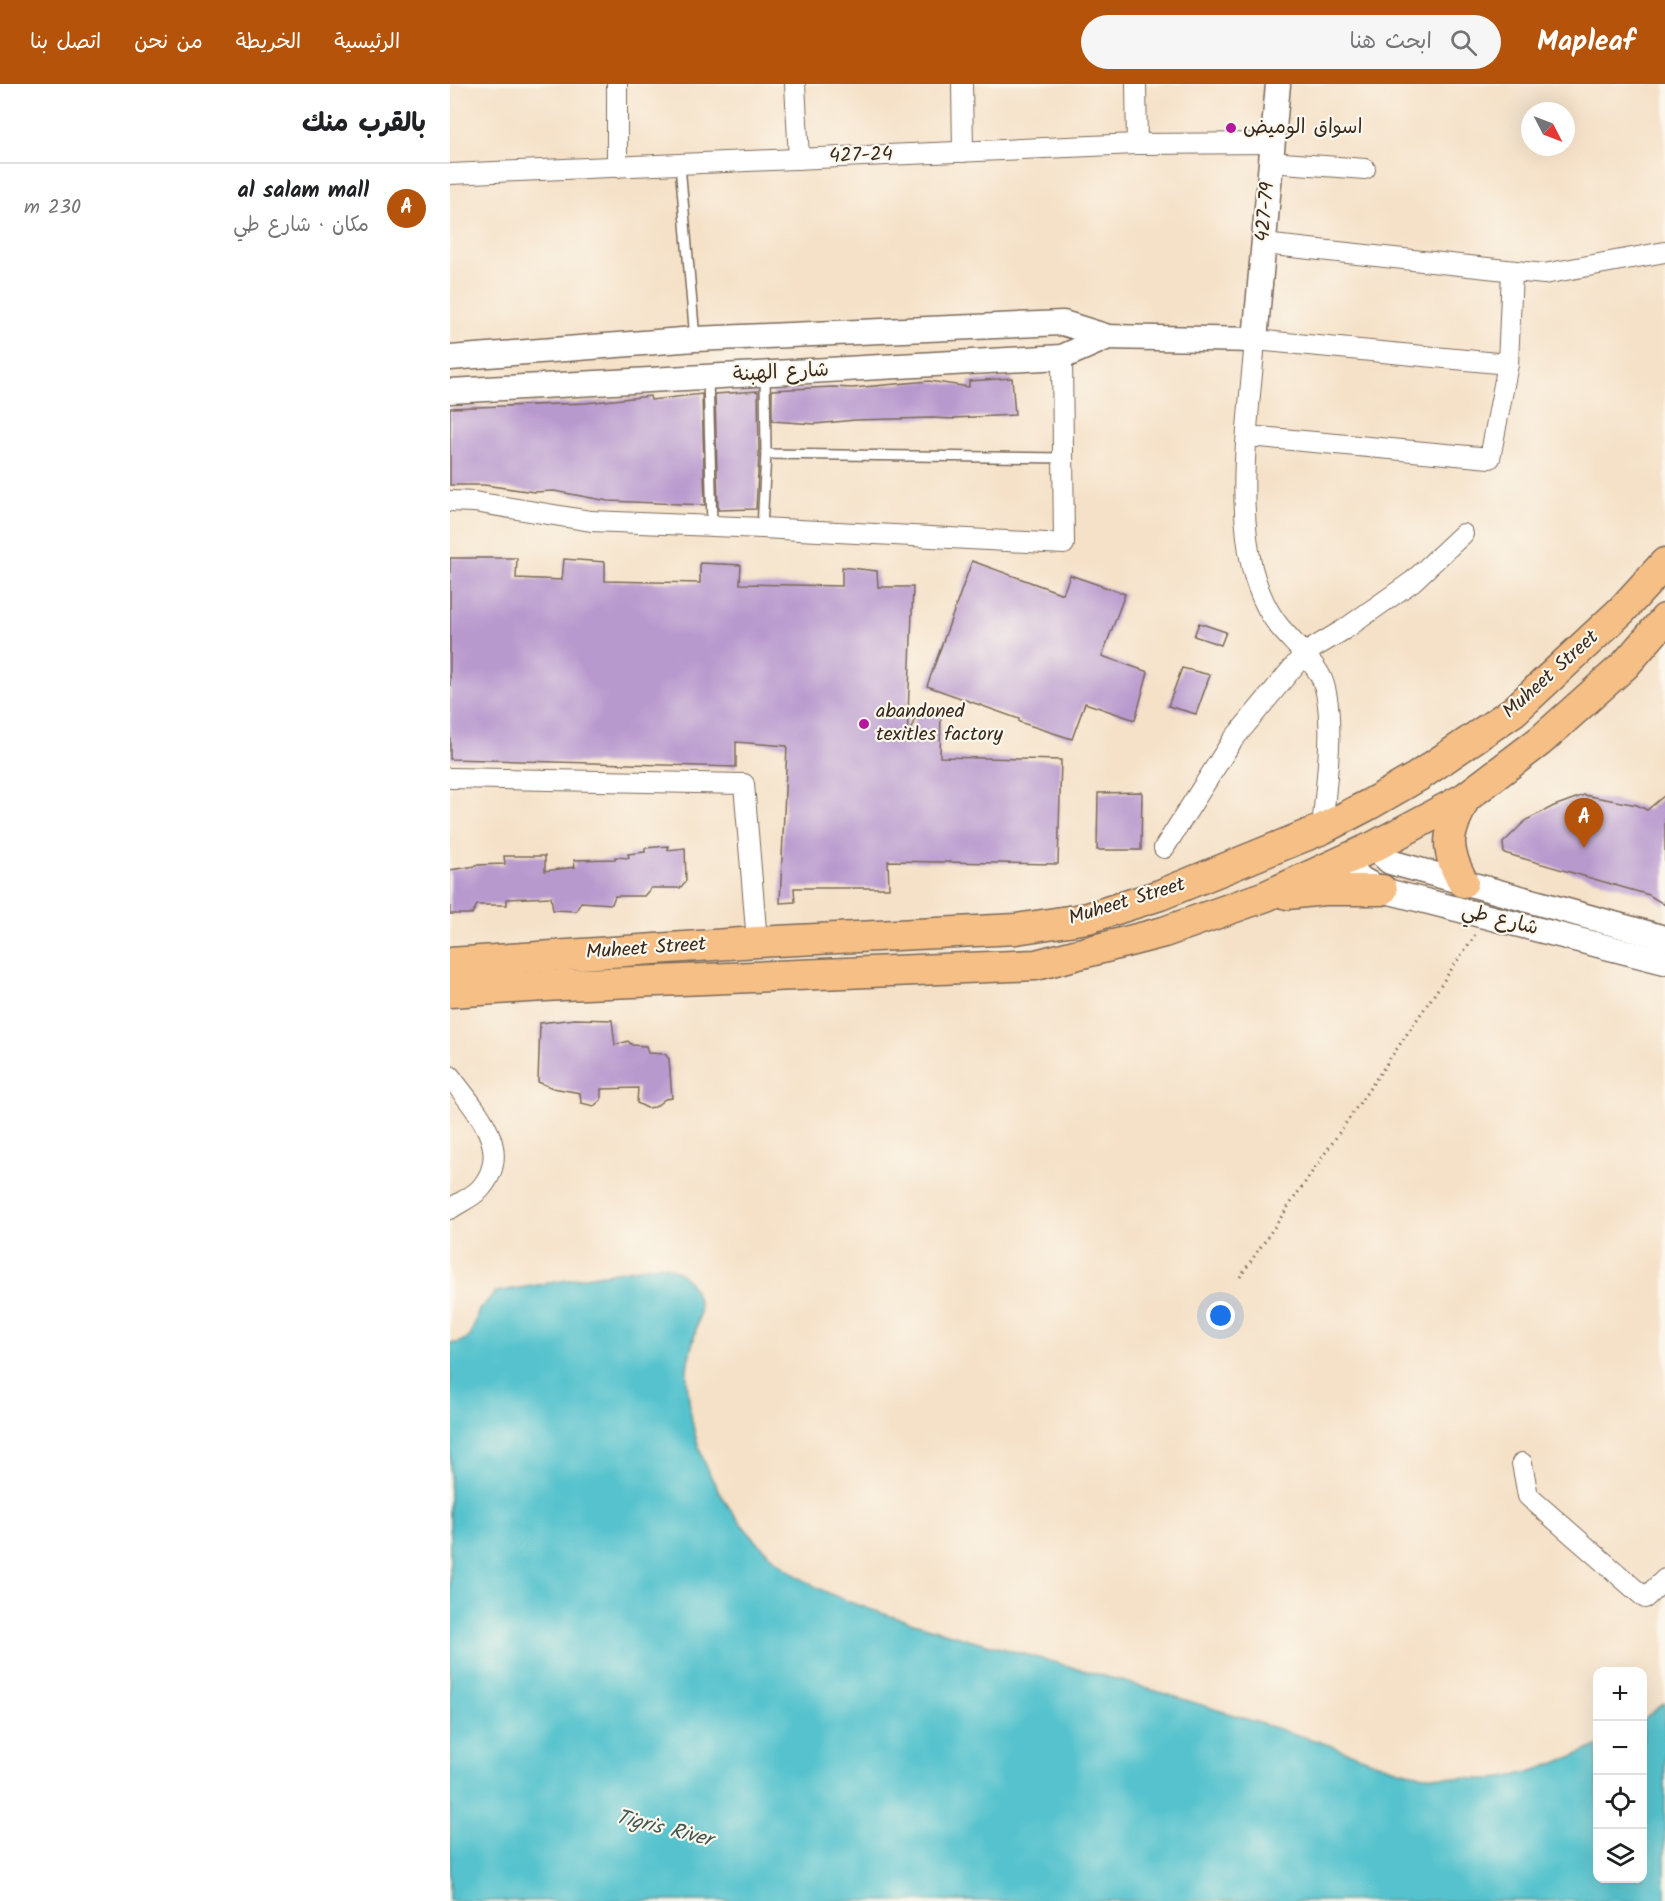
<!DOCTYPE html>
<html lang="ar">
<head>
<meta charset="utf-8">
<style>
  :root { --surface:#fff; --page:#f6f6f6; --text:#202124; --muted:#757577; --line:#e0e0e0; --accent:#b45309 }
  body { margin:0; font-family:Kalam,"Playpen Sans Arabic",sans-serif; background:var(--page); color:var(--text); direction:rtl }
  .controls { position:absolute; right:18px; bottom:18px; display:grid; overflow:hidden; border-radius:12px; box-shadow:0 6px 24px #0002 }
  .controls button { width:54px; height:54px; display:grid; place-items:center; padding:0; border:0; border-bottom:2px solid var(--line); background:var(--surface); color:var(--text); font:30px sans-serif }
  .compass { position:absolute; left:1071px; top:18px; width:54px; height:54px; border-radius:50%; background:var(--surface); box-shadow:0 6px 24px #0002; rotate:132deg }
  .you { position:absolute; left:771px; top:1232px; width:21px; height:21px; margin:-15px; border:4px solid #fff; border-radius:50%; background:#1a73e8; box-shadow:0 0 0 9px #1a73e833 }
  .badge { display:grid; place-items:center; width:39px; height:39px; border-radius:50%; background:var(--accent); color:#fff; font-size:20px; font-weight:700 }
  .pin { position:absolute; translate:-50% -50px; filter:drop-shadow(0 2px 3px #0008) }
  .pin::after { content:''; position:absolute; top:32px; width:21px; height:18px; background:inherit; clip-path:polygon(0 0,100% 0,50% 100%) }
  .list { margin:0; padding:0; list-style:none }
  h2 { display:flex; justify-content:space-between; align-items:center; height:78px; margin:0; padding:0 24px; font-size:26px }
  h2 small { font-size:20px; font-weight:400; color:var(--muted) }
  .list li { display:grid; grid-template-columns:39px 1fr auto; gap:18px; align-items:center; box-sizing:border-box; height:90px; padding:0 24px; border-top:2px solid var(--line) }
  .list b { display:block; font-size:22px; white-space:nowrap }
  .list p { margin:0; font-size:20px; white-space:nowrap; color:var(--muted) }
  .list em { font-size:20px; font-style:normal; color:var(--muted) }
  .icon { flex:none; width:33px; height:33px; fill:none; stroke:currentColor; stroke-width:2; stroke-linecap:round; stroke-linejoin:round }
  .map { position:relative; flex:none; width:1215px; height:1817px; overflow:hidden; direction:ltr }
  header { display:flex; align-items:center; gap:36px; box-sizing:border-box; height:84px; padding:0 30px; background:var(--accent); color:#fff }
  header strong { font-size:28px }
  nav { display:flex; gap:33px; margin-inline-start:auto; font-size:21px }
  .search { width:420px; height:54px; background:var(--page); display:flex; align-items:center; gap:15px; box-sizing:border-box; padding:0 21px; border-radius:33px; color:var(--muted); font-size:22px }
  main { display:flex }
  aside { flex:1; background:var(--surface) }
  .map>svg:first-child { display:block }
  .water { fill:#55c2cd; stroke:#487676; stroke-width:1.5 }
  .building { fill:#b899ce }
  .lines { fill:none; stroke-linecap:round; stroke-linejoin:round }
  .service-casing { stroke:#7c6a5a; stroke-width:12 }
  .minor-casing { stroke:#7c6a5a; stroke-width:22 }
  .tertiary-casing { stroke:#7c6a5a; stroke-width:27 }
  .primary-casing { stroke:#7c6a5a; stroke-width:33 }
  .path { stroke:#7c6a5a; stroke-width:3; stroke-dasharray:1.5 4.5; stroke-linecap:butt }
  .service { stroke:#fff; stroke-width:9 }
  .minor { stroke:#fff; stroke-width:20 }
  .tertiary { stroke:#fff; stroke-width:24 }
  .primary { stroke:#f5bf86; stroke-width:30 }
  .poi-dot { fill:#b5179e; stroke:#fbf7ec; stroke-width:2 }
  .labels { text-anchor:middle; dominant-baseline:central; stroke-width:4.5; stroke-linejoin:round; paint-order:stroke }
  .poi-label { font-size:20px; fill:#3b2a1e; stroke:#fbf7ec; text-anchor:start }
  .street-label { font-size:20px; fill:#3b2a1e; stroke:#fbf7ec }
  .water-label { font-size:21px; font-style:italic; fill:#435853; stroke:#fbf7ec }
</style>
</head>
<body>
<header>
<strong>Mapleaf</strong>
<div class="search"><svg class="icon" aria-label="search" viewBox="0 0 24 24"><circle cx="10" cy="10" r="6"/><path d="M15 15l6 6"/></svg>ابحث هنا</div>
<nav><a>الرئيسية</a><a>الخريطة</a><a>من نحن</a><a>اتصل بنا</a></nav>
</header>
<main>
<div class="map">
<svg width="1215" height="1817" viewBox="0 0 1215 1817">
  <rect width="100%" height="100%" fill="#fbf7ec"/>
  <filter id="ink" filterUnits="userSpaceOnUse"><feTurbulence type="fractalNoise" baseFrequency=".0167" numOctaves="2"/><feDisplacementMap in="SourceGraphic" scale="12" xChannelSelector="R" yChannelSelector="G"/><feConvolveMatrix kernelMatrix="1 2 1 2 8 2 1 2 1" color-interpolation-filters="sRGB"/></filter>
  <filter id="wash" filterUnits="userSpaceOnUse"><feTurbulence type="fractalNoise" baseFrequency=".008" numOctaves="4" result="noise"/><feDisplacementMap in="SourceGraphic" scale="24" xChannelSelector="R" yChannelSelector="G"/><feGaussianBlur stdDeviation="1.35" result="paint"/><feColorMatrix in="noise" values="0 0 0 0 0 0 0 0 0 0 0 0 0 0 0 0 0 1.4 0 .05"/><feComposite in="paint" operator="in"/></filter>
  <g filter="url(#wash)">
    <rect width="100%" height="100%" fill="#f5e1c8"/>
    <!-- water -->
    <path class="water" d="M208 1181C230 1183 244 1200 249 1220 252 1234 238 1269 237 1286 236 1295 238 1306 239 1316 245 1381 282 1440 332 1481 372 1513 422 1526 470 1541 546 1564 623 1582 699 1605 757 1622 815 1641 873 1659 899 1668 926 1680 953 1687 972 1692 994 1693 1013 1694 1023 1695 1034 1696 1044 1695 1074 1693 1120 1674 1147 1662L1148 1794H1192L1193 1635 1215 1619V1817H0V1259H8L20 1253 29 1226 46 1208Z"/>
    <g id="blocks">
      <!-- building -->
      <g class="building">
        <path d="M562 294 565 331 504 334V335L482 334 405 336 365 340 322 337V306L383 303 402 304 479 297 519 303V297Z"/>
        <path d="M308 307 309 370 306 425 268 426 265 310Z"/>
        <path d="M252 310 255 421 158 417 104 407 84 408 34 401H0V324L136 319 200 312 201 316Z"/>
        <path d="M0 474H67L66 494 112 496 114 475 155 478V497L250 499V479L291 481 290 500 392 502V483L427 487 428 503H463L457 657 466 631 491 630 490 673 611 676 608 780 438 777 439 804H344L345 818 330 819 337 662 286 658V683L0 675Z"/>
        <path d="M522 477 613 510 620 491 675 510 652 572 698 588 685 636 635 619 622 655 569 638V635L477 602Z"/>
        <path d="M749 539 776 548 771 561 744 552Z"/>
        <path d="M732 584 760 591 746 630 718 622Z"/>
        <path d="M692 708 691 766H647L648 709Z"/>
        <path d="M1134 711 1187 721 1197 726 1215 711V821L1199 811 1054 769 1053 759 1076 736 1104 722Z"/>
        <path d="M218 762V766L235 764 236 797 230 804H201L194 812H165L162 820 131 818 126 827 103 826 101 813 57 815V821H27L22 830H0V786L26 782V781L55 780 54 772H95V787L125 783 124 776 165 775V773L179 774 178 770 195 768V764Z"/>
        <path d="M125 935 162 936 165 961 178 957 182 961 196 962 198 969 215 970 219 975 222 1014 215 1015 205 1023 197 1024 187 1019 188 1004 151 1005V1016L144 1022 131 1019 130 1009 103 1004 88 998 90 939Z"/>
      </g>
    </g>
  </g>
  <g filter="url(#ink)">
    <use href="#blocks" fill-opacity="0" stroke="#7c6a5a" stroke-width="1.5"/>
    <g class="lines">
      <!-- service casing -->
      <g class="service-casing">
        <g id="service">
          <path d="M230 81 245 255"/>
          <path d="M258 293 262 442"/>
          <path d="M316 370 613 374"/>
          <path d="M312 444 316 370 315 290"/>
        </g>
      </g>
      <!-- minor casing -->
      <g class="minor-casing">
        <g id="minor">
          <path d="M167 0V83"/>
          <path d="M345 0 349 75"/>
          <path d="M512 0 513 68"/>
          <path d="M686 0 687 60"/>
          <path d="M820 78 915 85"/>
          <path d="M0 90 687 60 822 59"/>
          <path d="M813 160 1094 190 1215 168"/>
          <path d="M798 352 1040 374 1058 280 1062 188"/>
          <path d="M0 417 24 418 141 437 312 444 614 460 612 273"/>
          <path d="M0 694 294 700 307 858"/>
          <path d="M872 745C875 706 888 625 870 591 859 572 842 558 829 542 816 526 807 503 802 484 786 410 799 331 805 256L1058 280"/>
          <path d="M714 764 782 657 855 569 895 545 963 497 1013 450"/>
          <path d="M0 992C23 1024 65 1064 31 1104 23 1113 10 1118 0 1125"/>
          <path d="M1072 1379 1078 1412 1195 1514 1215 1495"/>
        </g>
      </g>
      <!-- tertiary casing -->
      <g class="tertiary-casing">
        <g id="tertiary">
          <path d="M0 274 245 255 613 239 658 253 805 256 828 0"/>
          <path d="M0 307 612 273 658 253"/>
          <path d="M923 763 940 778 1215 854"/>
          <path d="M892 778 913 796 932 806 1215 878"/>
        </g>
      </g>
      <!-- primary casing -->
      <g class="primary-casing">
        <g id="primary">
          <path d="M1013 798C993 761 998 751 1015 714"/>
          <path d="M837 810 874 806H932"/>
          <path d="M0 879 307 858 566 845 638 834 710 811 872 745 920 720 967 693 1064 627 1172 526 1215 479"/>
          <path d="M0 908 112 901 586 881 714 848 816 812 923 763 1015 714 1090 657 1175 581 1215 535"/>
        </g>
      </g>
      <!-- path -->
      <path class="path" d="M790 1193 1025 851"/>
      <!-- service -->
      <use href="#service" class="service"/>
      <!-- minor -->
      <use href="#minor" class="minor"/>
      <!-- tertiary -->
      <use href="#tertiary" class="tertiary"/>
      <!-- primary -->
      <use href="#primary" class="primary"/>
    </g>
  </g>
  <!-- markers -->
  <g class="poi-dot">
    <circle cx="781" cy="44" r="6"/>
    <circle cx="414" cy="640" r="6"/>
  </g>
  <g class="labels">
    <!-- poi labels -->
    <g class="poi-label">
      <text x="793" y="44">اسواق الوميض</text>
      <text x="426" y="628">abandoned<tspan x="426" dy="23">texitles factory</tspan></text>
    </g>
    <!-- street labels -->
    <g class="street-label">
      <text transform="translate(411 72) rotate(-2)">427-24</text>
      <text transform="translate(816 128) rotate(-85)">427-79</text>
      <text transform="translate(331 289) rotate(-3)">شارع الهبنة</text>
      <text transform="translate(1101 591) rotate(-42)">Muheet Street</text>
      <text transform="translate(677 818) rotate(-17)">Muheet Street</text>
      <text transform="translate(1050 836) rotate(14)">شارع طي</text>
      <text transform="translate(196 865) rotate(-4)">Muheet Street</text>
    </g>
    <!-- water labels -->
    <g class="water-label">
      <text transform="translate(214 1745) rotate(14)">Tigris River</text>
    </g>
  </g>
</svg>
<div class="controls">
<button>+</button>
<button>−</button>
<button><svg class="icon" aria-label="locate" viewBox="0 0 24 24"><circle cx="12" cy="12" r="6"/><path d="M12 2v4M12 18v4M2 12h4M18 12h4"/></svg></button>
<button><svg class="icon" aria-label="layers" viewBox="0 0 24 24"><path d="M12 4l9 5-9 5-9-5zM3 14l9 5 9-5"/></svg></button>
</div>
<svg class="compass" viewBox="-18 -18 36 36"><path d="M0-13l5 13h-10z" fill="#e53935"/><path d="M0 13l5-13h-10z" fill="#757577"/></svg>
<div class="you"></div>
<div class="pin badge" style="left:1134px;top:764px">A</div>
</div>
<aside>
<h2>بالقرب منك<small></small></h2>
<ul class="list">
<li><span class="badge">A</span><div><b>al salam mall</b><p>مكان · شارع طي</p></div><em>230 m</em></li>
</ul>
</aside>
</main>
</body>
</html>
